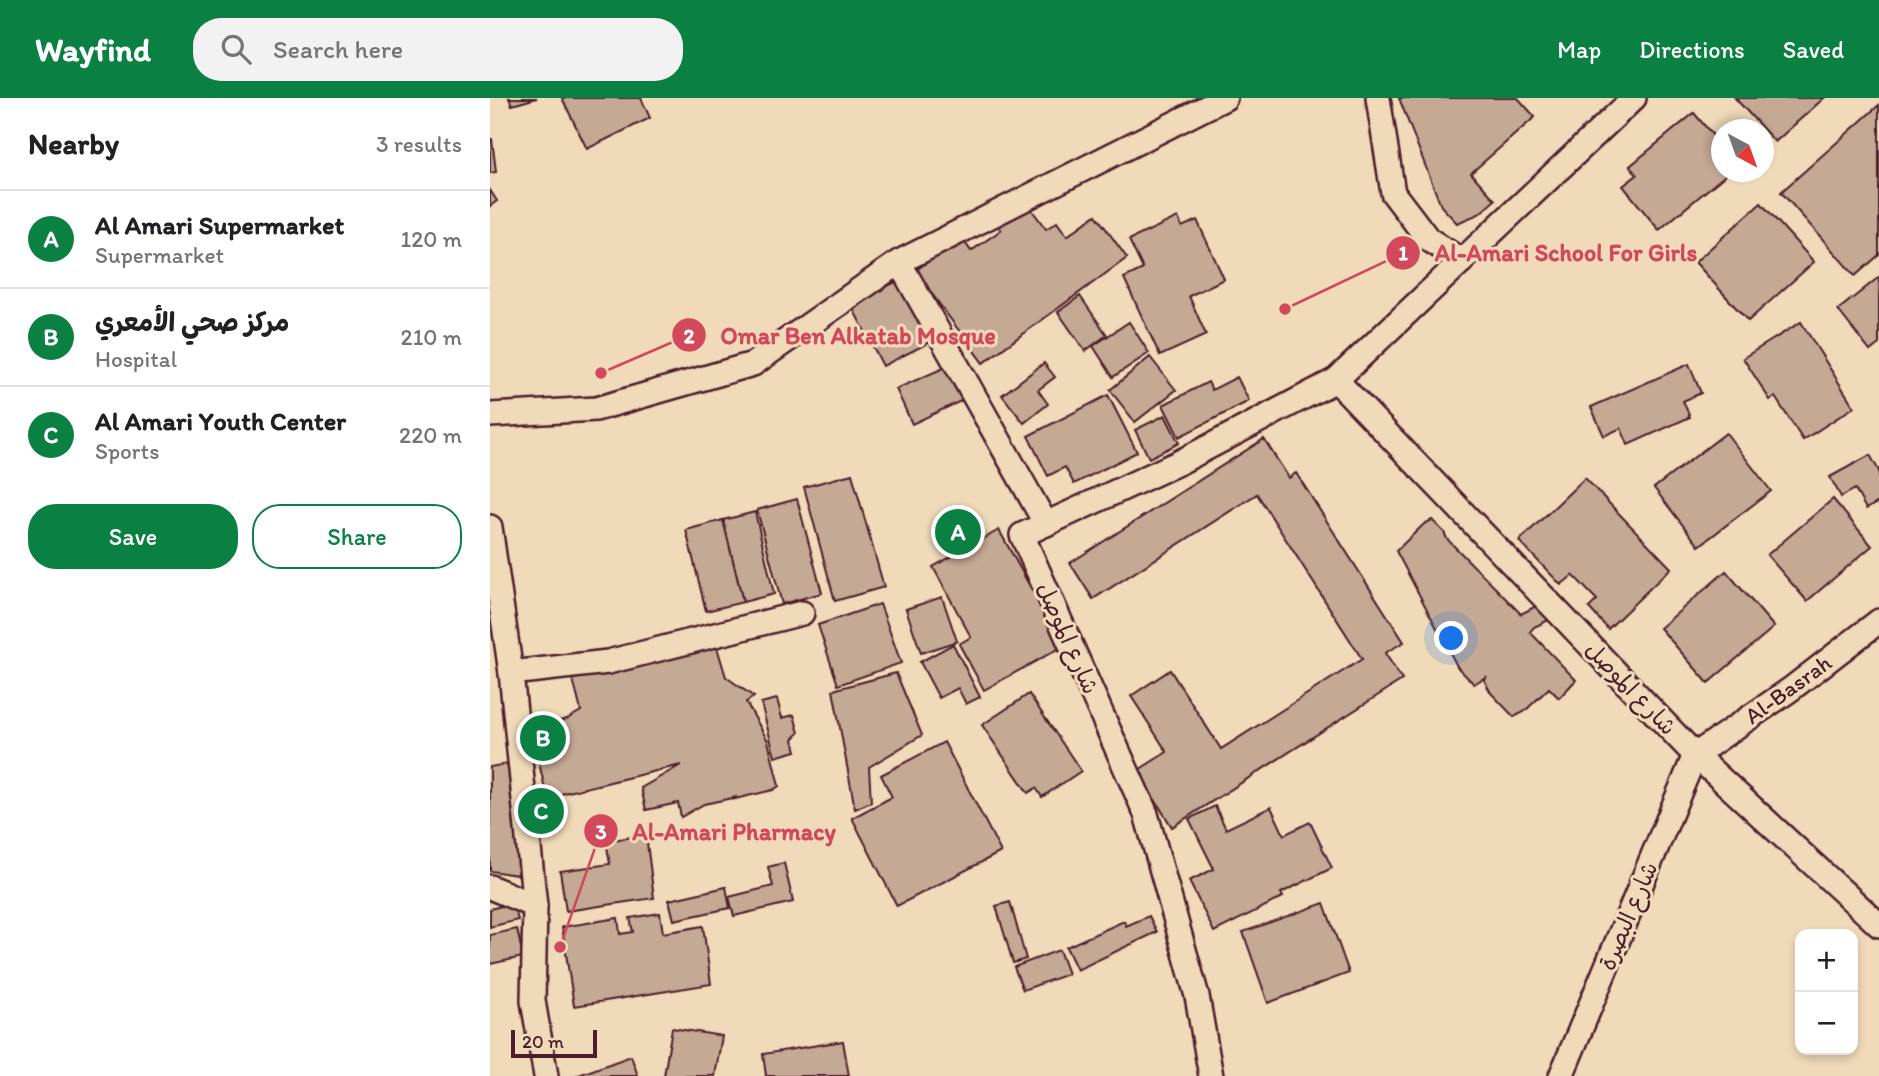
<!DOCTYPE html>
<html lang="en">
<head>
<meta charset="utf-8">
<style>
  :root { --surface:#fff; --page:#f2f2f2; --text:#202124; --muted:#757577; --line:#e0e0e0; --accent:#0b8043 }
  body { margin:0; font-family:Itim,"Playpen Sans Arabic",sans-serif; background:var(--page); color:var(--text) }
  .controls { position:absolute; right:21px; bottom:21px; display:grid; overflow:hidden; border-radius:14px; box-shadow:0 4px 10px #0003 }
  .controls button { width:63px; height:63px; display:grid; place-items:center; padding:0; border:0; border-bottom:2px solid var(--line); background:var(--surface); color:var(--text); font:35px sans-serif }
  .compass { position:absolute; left:1221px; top:21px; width:63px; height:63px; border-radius:50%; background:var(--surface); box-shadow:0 4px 10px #0003; rotate:139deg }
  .scale { position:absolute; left:21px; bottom:18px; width:86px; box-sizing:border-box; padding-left:7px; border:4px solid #4a1f2b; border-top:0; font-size:19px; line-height:24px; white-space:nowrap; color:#4a1f2b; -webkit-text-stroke:5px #f0dab9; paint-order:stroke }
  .you { position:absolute; left:962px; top:541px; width:24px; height:24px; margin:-18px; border:5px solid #fff; border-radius:50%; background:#1a73e8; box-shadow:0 0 0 10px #1a73e833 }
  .badge { display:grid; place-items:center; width:46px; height:46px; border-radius:50%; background:var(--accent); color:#fff; font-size:23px; font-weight:700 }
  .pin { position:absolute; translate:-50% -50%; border:4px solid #fff; box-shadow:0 2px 7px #0006 }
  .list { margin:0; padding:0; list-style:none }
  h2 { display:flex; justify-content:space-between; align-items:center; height:91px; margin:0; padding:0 28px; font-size:30px }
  h2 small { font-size:23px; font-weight:400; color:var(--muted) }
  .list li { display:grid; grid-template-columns:46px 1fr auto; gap:21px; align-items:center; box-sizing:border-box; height:98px; padding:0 28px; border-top:2px solid var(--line) }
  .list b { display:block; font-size:26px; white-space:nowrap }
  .list p { margin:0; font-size:23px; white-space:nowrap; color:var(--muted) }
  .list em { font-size:23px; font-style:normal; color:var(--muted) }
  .actions { display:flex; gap:14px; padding:21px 28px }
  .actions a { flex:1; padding:16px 0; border:2px solid var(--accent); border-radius:28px; text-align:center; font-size:24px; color:var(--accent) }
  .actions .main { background:var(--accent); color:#fff }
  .icon { flex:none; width:38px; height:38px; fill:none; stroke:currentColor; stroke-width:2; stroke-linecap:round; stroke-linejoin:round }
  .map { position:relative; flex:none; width:1389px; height:978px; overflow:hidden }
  header { display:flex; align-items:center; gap:42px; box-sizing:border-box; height:98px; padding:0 35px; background:var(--accent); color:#fff }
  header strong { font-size:33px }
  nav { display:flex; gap:38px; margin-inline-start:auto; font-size:24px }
  .search { width:490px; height:63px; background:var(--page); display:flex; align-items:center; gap:18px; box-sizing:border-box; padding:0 24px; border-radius:28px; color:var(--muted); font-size:26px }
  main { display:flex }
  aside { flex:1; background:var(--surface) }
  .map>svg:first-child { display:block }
  .building { fill:#c4a994; stroke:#4a1f2b; stroke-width:2 }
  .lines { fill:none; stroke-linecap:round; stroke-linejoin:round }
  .street-casing { stroke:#4a1f2b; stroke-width:28 }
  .street { stroke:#f0dab9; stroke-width:23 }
  .labels { text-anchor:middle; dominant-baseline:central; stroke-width:6; stroke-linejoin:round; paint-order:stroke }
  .street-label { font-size:23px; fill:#4a1f2b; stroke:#f0dab9 }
  .leader { fill:none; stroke:#d1495b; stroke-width:2.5 }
  .callout-dot { fill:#d1495b; stroke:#f0dab9; stroke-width:2.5 }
  .mark-label { font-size:21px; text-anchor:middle; font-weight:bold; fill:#fff }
  .callout-label { font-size:24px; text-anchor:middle; font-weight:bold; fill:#d1495b; stroke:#f0dab9; stroke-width:6; stroke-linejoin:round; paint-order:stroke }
</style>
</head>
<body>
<header>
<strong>Wayfind</strong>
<div class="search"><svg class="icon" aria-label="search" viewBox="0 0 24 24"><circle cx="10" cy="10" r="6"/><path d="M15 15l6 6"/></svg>Search here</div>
<nav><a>Map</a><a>Directions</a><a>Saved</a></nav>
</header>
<main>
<aside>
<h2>Nearby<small>3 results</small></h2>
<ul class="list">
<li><span class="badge">A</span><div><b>Al Amari Supermarket</b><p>Supermarket</p></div><em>120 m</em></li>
<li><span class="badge">B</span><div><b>مركز صحي الأمعري</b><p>Hospital</p></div><em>210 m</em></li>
<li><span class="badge">C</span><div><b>Al Amari Youth Center</b><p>Sports</p></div><em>220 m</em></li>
</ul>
<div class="actions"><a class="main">Save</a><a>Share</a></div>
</aside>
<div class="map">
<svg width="1389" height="978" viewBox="0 0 1389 978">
  <rect width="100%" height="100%" fill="#f0dab9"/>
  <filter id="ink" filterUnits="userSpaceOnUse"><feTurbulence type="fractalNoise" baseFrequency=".0143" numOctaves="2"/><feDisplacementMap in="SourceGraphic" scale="14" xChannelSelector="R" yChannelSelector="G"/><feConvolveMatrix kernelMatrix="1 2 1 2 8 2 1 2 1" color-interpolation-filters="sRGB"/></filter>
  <g filter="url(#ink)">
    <!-- building -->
    <g class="building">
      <path d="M19 0H47L22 7Z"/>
      <path d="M72 0H151L160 20 97 51Z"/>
      <path d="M909 0H1028L1045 19 981 75 1005 102 989 116 967 125 951 108Z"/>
      <path d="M1245 0H1334L1285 44Z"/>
      <path d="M1389 7V157L1365 178 1291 94Z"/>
      <path d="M1204 15 1232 48V74H1239L1169 132 1133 88 1147 77 1140 68Z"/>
      <path d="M0 41H2L6 74 0 75Z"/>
      <path d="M0 92 7 103 0 108Z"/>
      <path d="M1271 105 1324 164 1258 223 1205 164Z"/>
      <path d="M539 108 556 131 567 124 577 138 606 117 637 160 493 265 425 173 471 139 481 153 511 132 509 129Z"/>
      <path d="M688 119 692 129 707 122 734 181 699 198 716 237 670 258 634 180 653 171 639 142Z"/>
      <path d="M415 179 446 241 393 268 361 207Z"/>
      <path d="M1389 179V246L1380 253 1348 212Z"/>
      <path d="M590 198 617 237 595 253 568 214Z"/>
      <path d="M639 224 659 255 623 279 603 248Z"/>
      <path d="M1311 224 1364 309 1313 342 1285 299 1280 302 1253 260Z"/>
      <path d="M660 259 686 292 645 324 620 292Z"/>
      <path d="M554 265 565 279 548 292 558 306 534 325 512 297Z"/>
      <path d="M1199 266 1211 295 1193 303 1200 319 1138 347 1131 330 1114 338 1101 309Z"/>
      <path d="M458 268 473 302 422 326 406 291Z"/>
      <path d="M747 279 759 303 689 339 673 307 718 284 722 292Z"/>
      <path d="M618 297 647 354 584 386 575 369 558 378 538 338Z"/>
      <path d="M675 317 689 345 659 360 645 332Z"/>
      <path d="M1236 335 1281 393 1209 448 1164 390Z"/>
      <path d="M774 341 799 380 806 375 914 544 895 555 912 582 682 729 647 673 677 654 641 598 680 572 731 651 872 561 767 396 603 501 580 465Z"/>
      <path d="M1380 357 1389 373V404L1376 411 1365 391 1351 399 1340 379Z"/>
      <path d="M362 376 394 489 345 503 314 389Z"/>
      <path d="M1095 380 1181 470 1118 531 1099 510 1107 502 1083 477 1071 487 1029 443Z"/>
      <path d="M307 401 332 495 292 506 267 412Z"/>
      <path d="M1343 401 1382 448 1317 503 1277 457Z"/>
      <path d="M265 414 284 496 253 504 233 422Z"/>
      <path d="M233 422 253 504 216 513 196 432Z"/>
      <path d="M942 422 954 434 957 441 1031 516 1048 507 1061 521 1044 529 1040 534 1086 582 1069 600 1059 590 1034 614 1024 619 1001 595 994 582 997 578 984 586 968 570 906 453 934 426Z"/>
      <path d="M509 432 573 548 494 592 469 546 481 539 443 469Z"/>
      <path d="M1236 473 1284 529 1218 585 1170 530Z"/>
      <path d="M452 499 467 543 431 555 416 511Z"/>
      <path d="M390 506 411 565 348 587 328 527Z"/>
      <path d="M226 546 236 579 264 599 256 604 278 643 289 688 283 692 241 702 247 699 214 706 191 719 188 705 156 712 151 690 191 667 74 695 58 704 42 634 55 627 77 621 91 613 83 581Z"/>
      <path d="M463 546 490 599 476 606 468 590 449 600 430 564Z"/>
      <path d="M406 575 432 637 379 669 381 704 365 711 343 592Z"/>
      <path d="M539 596 591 673 552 699 546 690 538 695 492 627Z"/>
      <path d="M287 601 292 620 304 617 309 635 303 641 306 653 285 659 271 605Z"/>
      <path d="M454 644 511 754 407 808 362 720 402 699 391 677Z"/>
      <path d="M21 665 28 712 25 738 30 764 28 777 0 773V669Z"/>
      <path d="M725 708 736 731 781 709 794 737 820 724 842 770 791 795 793 799 724 834 699 783 724 771 699 721Z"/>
      <path d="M156 737 164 800 76 813 70 773 120 766 116 743Z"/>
      <path d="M294 765 303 804 244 818 239 799 283 788 278 769Z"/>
      <path d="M236 789 240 810 184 822 179 802Z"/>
      <path d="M520 804 536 861 523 865 506 808Z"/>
      <path d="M23 805 28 822 0 829V811Z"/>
      <path d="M834 805 859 875 778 905 753 834Z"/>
      <path d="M170 815 173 835 213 828 221 886 84 908 72 829 128 820 130 836 143 834 140 820Z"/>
      <path d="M659 818 667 834 587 872 576 849 634 823 636 828Z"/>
      <path d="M27 831 33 859 0 866V837Z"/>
      <path d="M569 852 578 876 533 892 524 869Z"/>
      <path d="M182 930 232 938 225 978H174Z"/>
      <path d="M353 943 359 978H276L273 956Z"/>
      <path d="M141 958 148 978H86Z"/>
    </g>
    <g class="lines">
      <!-- street casing -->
      <g class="street-casing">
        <g id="street">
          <path d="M888 0 903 95 938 141 972 163"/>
          <path d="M846 282 1205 657 1389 827"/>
          <path d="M0 317 106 311 263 266 409 164"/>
          <path d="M556 426 409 164 735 0"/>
          <path d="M0 429 21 575 45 808 43 903 56 978"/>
          <path d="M21 575 118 564 312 515"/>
          <path d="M1205 657 1301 591 1389 523"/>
          <path d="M0 789 45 808"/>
          <path d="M721 978 707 898 656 716 532 437 690 364 846 282 1144 0"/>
          <path d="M1071 978 1205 657"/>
        </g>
      </g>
      <!-- street -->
      <use href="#street" class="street"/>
    </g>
  </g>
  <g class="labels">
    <!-- street labels -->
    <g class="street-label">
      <text transform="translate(578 540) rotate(66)">شارع الموصل</text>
      <text transform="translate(1141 590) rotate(46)">شارع الموصل</text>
      <text transform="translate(1298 591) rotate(-36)">Al-Basrah</text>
      <text transform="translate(1138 818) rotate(-67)">شارع البصرة</text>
    </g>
  </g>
  <!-- callouts -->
  <path class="leader" d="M795 211L913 155M111 275L199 237M70 849L111 733"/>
  <g class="callout-dot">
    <circle cx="795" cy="211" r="7"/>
    <circle cx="111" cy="275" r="7"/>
    <circle cx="70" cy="849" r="7"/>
    <circle cx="913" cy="155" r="18"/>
    <circle cx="199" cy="237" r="18"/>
    <circle cx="111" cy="733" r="18"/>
  </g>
  <g class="mark-label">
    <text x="913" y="162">1</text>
    <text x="199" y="245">2</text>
    <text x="111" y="741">3</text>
  </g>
  <g class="callout-label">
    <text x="1076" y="163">Al-Amari School For Girls</text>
    <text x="368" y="246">Omar Ben Alkatab Mosque</text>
    <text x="244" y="742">Al-Amari Pharmacy</text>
  </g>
</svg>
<div class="controls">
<button>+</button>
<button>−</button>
</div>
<svg class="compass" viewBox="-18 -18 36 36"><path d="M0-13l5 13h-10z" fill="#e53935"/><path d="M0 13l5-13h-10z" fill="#757577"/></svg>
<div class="scale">20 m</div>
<div class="you"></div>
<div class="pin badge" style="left:468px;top:434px">A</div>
<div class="pin badge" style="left:53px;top:640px">B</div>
<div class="pin badge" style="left:51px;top:713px">C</div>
</div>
</main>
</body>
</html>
